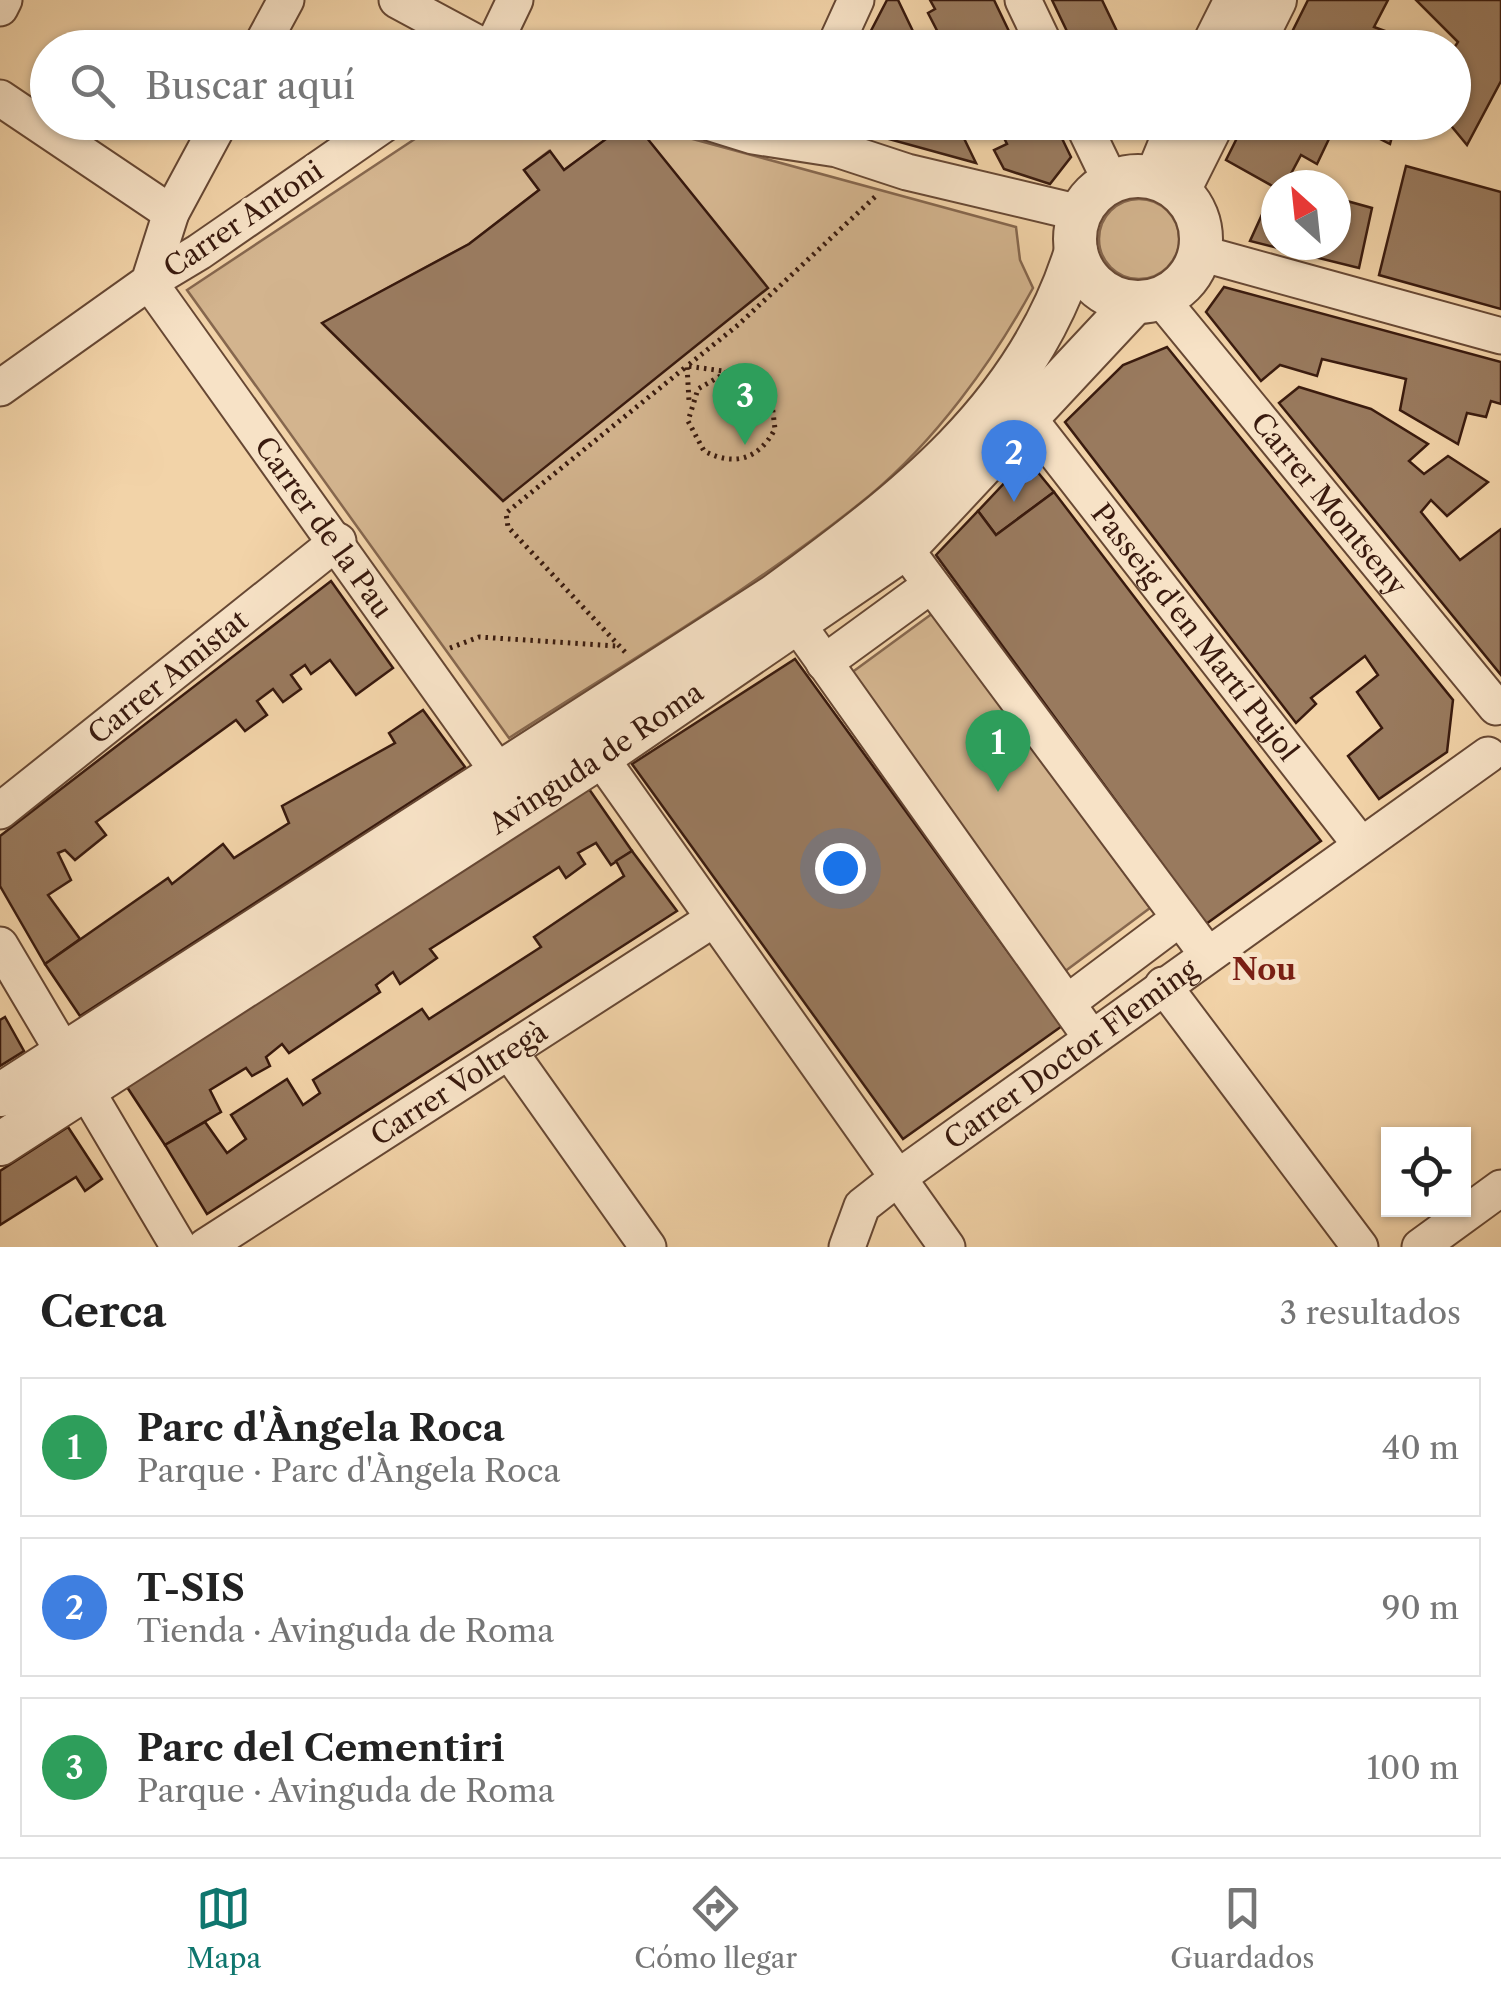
<!DOCTYPE html>
<html lang="es">
<head>
<meta charset="utf-8">
<style>
  :root { --surface:#fff; --page:#f6f6f6; --text:#222; --muted:#767676; --line:#e0e0e0; --accent:#0f766e }
  body { margin:0; font-family:"Libre Caslon Text",serif; background:var(--page); color:var(--text) }
  .controls { position:absolute; right:30px; bottom:30px; display:grid; overflow:hidden; border-radius:0px; box-shadow:0 2px 8px #0004 }
  .controls button { width:90px; height:90px; display:grid; place-items:center; padding:0; border:0; border-bottom:2px solid var(--line); background:var(--surface); color:var(--text); font:50px sans-serif }
  .compass { position:absolute; left:1261px; top:170px; width:90px; height:90px; border-radius:50%; background:var(--surface); box-shadow:0 2px 8px #0004; rotate:333deg }
  .you { position:absolute; left:840px; top:868px; width:35px; height:35px; margin:-25px; border:8px solid #fff; border-radius:50%; background:#1a73e8; box-shadow:0 0 0 15px #1a73e833 }
  .badge { display:grid; place-items:center; width:65px; height:65px; border-radius:50%; background:var(--accent); color:#fff; font-size:32px; font-weight:700 }
  .pin { position:absolute; translate:-50% -82px; filter:drop-shadow(0 2px 5px #0008) }
  .pin::after { content:''; position:absolute; top:52px; width:35px; height:30px; background:inherit; clip-path:polygon(0 0,100% 0,50% 100%) }
  .list { margin:0; padding:0; list-style:none }
  h2 { display:flex; justify-content:space-between; align-items:center; height:130px; margin:0; padding:0 40px; font-size:42px }
  h2 small { font-size:32px; font-weight:400; color:var(--muted) }
  .list li { display:grid; grid-template-columns:65px 1fr auto; gap:30px; align-items:center; box-sizing:border-box; height:140px; margin:0 20px 20px; padding:0 20px; border:2px solid var(--line); border-radius:0px }
  .list b { display:block; font-size:38px; white-space:nowrap }
  .list p { margin:0; font-size:32px; white-space:nowrap; color:var(--muted) }
  .list em { font-size:32px; font-style:normal; color:var(--muted) }
  .icon { flex:none; width:55px; height:55px; fill:none; stroke:currentColor; stroke-width:2; stroke-linecap:round; stroke-linejoin:round }
  .map { position:relative; flex:none; width:1501px; height:1247px; overflow:hidden }
  .search { position:absolute; background:var(--surface); box-shadow:0 2px 8px #0004; left:30px; right:30px; top:30px; height:110px; display:flex; align-items:center; gap:25px; box-sizing:border-box; padding:0 35px; border-radius:55px; color:var(--muted); font-size:38px }
  .sheet { height:610px; background:var(--surface) }
  nav { display:flex; justify-content:space-around; align-items:center; box-sizing:border-box; height:140px; border-top:2px solid var(--line); background:var(--surface); font-size:28px; color:var(--muted) }
  nav a { display:grid; justify-items:center; gap:5px }
  nav .on { color:var(--accent) }
  .map>svg:first-child { display:block }
  .green { fill:#d3b48e; stroke:#86674e; stroke-width:2.5 }
  .building { fill:#997a5e; stroke:#391a0e; stroke-width:2.5 }
  .lines { fill:none; stroke-linecap:round; stroke-linejoin:round }
  .minor-casing { stroke:#674834; stroke-width:39 }
  .tertiary-casing { stroke:#674834; stroke-width:46 }
  .path { stroke:#391a0e; stroke-width:5; stroke-dasharray:2.5 5; stroke-linecap:butt }
  .minor { stroke:#f7e2c6; stroke-width:35 }
  .tertiary { stroke:#f7e2c6; stroke-width:42 }
  .labels { text-anchor:middle; dominant-baseline:central; stroke-width:10; stroke-linejoin:round; paint-order:stroke }
  .street-label { font-size:28px; fill:#391a0e; stroke:#f7e2c6 }
  .neighbourhood-label { font-size:30px; font-weight:bold; fill:#7a1f14; stroke:#f7e2c6 }
</style>
</head>
<body>
<div class="map">
<svg width="1501" height="1247" viewBox="0 0 1501 1247">
  <rect width="100%" height="100%" fill="#f2d3a8"/>
  <filter id="stains"><feTurbulence type="fractalNoise" baseFrequency=".002" numOctaves="4"/><feColorMatrix values="0 0 0 0 .2 0 0 0 0 .09 0 0 0 0 .02 0 0 0 .5 -.17"/></filter>
  <radialGradient id="worn" r=".72"><stop offset=".6" stop-color="#630" stop-opacity="0"/><stop offset="1" stop-color="#630" stop-opacity=".3"/></radialGradient>
  <!-- green -->
  <g class="green">
    <path d="M439 123H629L564 170 549 151 524 170 539 190 469 244 323 323 767 288 634 123 1016 227 1020 260 1033 288C992 363 935 441 869 496 757 587 630 660 509 738L187 290Z"/>
    <circle cx="1139" cy="239" r="40"/>
    <path d="M933 613 1150 908 1064 972 847 676Z"/>
  </g>
  <!-- building -->
  <g class="building">
    <path d="M887 0H898L921 48H862Z"/>
    <path d="M930 0H994L1017 48H946L928 13 935 9Z"/>
    <path d="M1052 0H1102L1125 48H1075Z"/>
    <path d="M1308 0H1388L1374 27 1388 32 1398 48H1284Z"/>
    <path d="M1416 0H1501V81L1467 145 1448 122H1454V48L1458 42Z"/>
    <path d="M629 122H634L768 288 503 501 322 323 469 244 539 190 524 170 550 151 564 170Z"/>
    <path d="M842 122H956L976 163 845 127Z"/>
    <path d="M996 122H1054L1071 157 1050 184 1004 169 994 150 1007 144Z"/>
    <path d="M1111 122H1147L1144 129 1117 133Z"/>
    <path d="M1245 122H1337L1317 164 1301 155 1285 185 1276 188 1226 160Z"/>
    <path d="M1346 122H1396L1390 144Z"/>
    <path d="M1406 166 1501 192V309L1379 275Z"/>
    <path d="M1270 197 1276 198V245H1336V198L1372 208 1359 268 1250 241Z"/>
    <path d="M1224 287 1501 362V404L1491 401 1486 417 1467 413 1458 444 1400 410 1406 379 1322 359 1317 376 1280 365 1261 381 1206 312Z"/>
    <path d="M1167 347 1453 700 1447 752 1379 799 1348 756 1382 728 1357 692 1378 675 1365 656 1311 698 1316 704 1296 723 1065 422 1123 365Z"/>
    <path d="M1299 387 1371 409 1428 444 1409 461 1424 474 1448 456 1488 482 1447 516 1431 500 1421 512 1460 560 1501 529V675L1279 403Z"/>
    <path d="M1027 459 1054 492 996 535 978 511Z"/>
    <path d="M1054 492 1321 841 1206 924 936 555 978 511 996 535Z"/>
    <path d="M331 581 393 668 356 695 330 660 311 674 305 665 291 675 301 689 283 702 273 689 257 701 267 715 245 731 236 720 96 822 106 835 75 860 65 850 58 853 71 880 48 895 80 939 45 964 0 886V836Z"/>
    <path d="M795 659 1062 1026 903 1139 632 764Z"/>
    <path d="M423 710 465 767 80 1016 45 964 168 878 172 884 223 844 234 858 289 823 282 806 395 743 389 733Z"/>
    <path d="M589 789 632 851 611 865 596 843 578 853 585 864 566 878 559 867 430 949 437 958 400 984 393 972 376 985 380 992 289 1053 282 1044 266 1057 270 1066 252 1076 246 1068 210 1090 221 1112 165 1145 127 1087Z"/>
    <path d="M632 851 677 911 207 1214 165 1145 205 1122 227 1153 246 1139 231 1115 287 1079 303 1105 320 1093 313 1080 422 1009 429 1019 541 947 534 937 624 876 616 861Z"/>
    <path d="M5 1017 24 1051 0 1066V1020Z"/>
    <path d="M68 1127 102 1179 85 1191 76 1177 0 1225V1171Z"/>
  </g>
  <g class="lines">
    <!-- minor casing -->
    <g class="minor-casing">
      <g id="minor">
        <path d="M397 0 486 48"/>
        <path d="M1023 0 1046 48"/>
        <path d="M0 8 4 0"/>
        <path d="M260 48 286 0"/>
        <path d="M492 48 515 0"/>
        <path d="M834 48 856 0"/>
        <path d="M0 98 171 213"/>
        <path id="s1" d="M387 122 199 252 149 282 500 774"/>
        <path d="M708 122 753 136 837 149 907 172 1080 213"/>
        <path d="M1082 122 1111 182"/>
        <path d="M1200 253 1501 336"/>
        <path id="s2" d="M1161 299 1496 707"/>
        <path d="M0 388 149 282 171 213 220 122"/>
        <path id="s3" d="M1029 419 1361 845"/>
        <path d="M888 526 1207 954"/>
        <path d="M783 604 1090 1036"/>
        <path d="M824 663 931 585"/>
        <path d="M600 757 947 1247"/>
        <path id="s4" d="M0 811 338 541"/>
        <path d="M0 945 179 1247"/>
        <path d="M1163 985 1360 1247"/>
        <path d="M1067 1003 1180 918"/>
        <path d="M509 1051 648 1247"/>
        <path id="s5" d="M205 1247 712 920"/>
        <path id="s6" d="M847 1247 862 1206 899 1177 1488 755"/>
        <path d="M1420 1247 1501 1188"/>
      </g>
    </g>
    <!-- tertiary casing -->
    <g class="tertiary-casing">
      <g id="tertiary">
        <path d="M1212 48 1236 0"/>
        <path d="M1251 48 1275 0"/>
        <circle cx="1138" cy="239" r="63"/>
        <path d="M1156 178 1179 122"/>
        <path d="M1179 190 1213 122"/>
        <path d="M0 1095 776 595C904 501 1027 409 1076 251"/>
        <path id="s7" d="M0 1144 600 757 905 548 1134 303"/>
      </g>
    </g>
    <!-- path -->
    <g class="path">
      <path d="M727 372 698 389 688 421 704 451C735 467 759 459 775 429L771 395 745 374 687 366 738 325 877 195"/>
      <path d="M450 648 479 637 617 646"/>
      <path d="M625 652 508 527 506 513 687 366 689 401"/>
    </g>
    <!-- minor -->
    <use href="#minor" class="minor"/>
    <!-- tertiary -->
    <use href="#tertiary" class="tertiary"/>
  </g>
  <g class="labels">
    <!-- street labels -->
    <g class="street-label">
      <text transform="translate(243 219) rotate(-34)">Carrer Antoni</text>
      <text stroke="none"><textPath href="#s2" startOffset="265">Carrer Montseny</textPath></text>
      <text stroke="none"><textPath href="#s1" startOffset="588">Carrer de la Pau</textPath></text>
      <text stroke="none"><textPath href="#s3" startOffset="270">Passeig d'en Martí Pujol</textPath></text>
      <text stroke="none"><textPath href="#s4" startOffset="215">Carrer Amistat</textPath></text>
      <text stroke="none"><textPath href="#s7" startOffset="710">Avinguda de Roma</textPath></text>
      <text stroke="none"><textPath href="#s6" startOffset="302">Carrer Doctor Fleming</textPath></text>
      <text stroke="none"><textPath href="#s5" startOffset="302">Carrer Voltregà</textPath></text>
    </g>
    <!-- neighbourhood labels -->
    <g class="neighbourhood-label">
      <text x="1264" y="969">Nou</text>
    </g>
  </g>
  <rect width="100%" height="100%" filter="url(#stains)"/>
  <rect width="100%" height="100%" fill="url(#worn)"/>
</svg>
<div class="controls">
<button><svg class="icon" aria-label="locate" viewBox="0 0 24 24"><circle cx="12" cy="12" r="6"/><path d="M12 2v4M12 18v4M2 12h4M18 12h4"/></svg></button>
</div>
<svg class="compass" viewBox="-18 -18 36 36"><path d="M0-13l5 13h-10z" fill="#e53935"/><path d="M0 13l5-13h-10z" fill="#767676"/></svg>
<div class="you"></div>
<div class="pin badge" style="left:998px;top:792px;background:#2e9e5b">1</div>
<div class="pin badge" style="left:1014px;top:502px;background:#3f7fe0">2</div>
<div class="pin badge" style="left:745px;top:445px;background:#2e9e5b">3</div>
<div class="search"><svg class="icon" aria-label="search" viewBox="0 0 24 24"><circle cx="10" cy="10" r="6"/><path d="M15 15l6 6"/></svg>Buscar aquí</div>
</div>
<section class="sheet">
<h2>Cerca<small>3 resultados</small></h2>
<ul class="list">
<li><span class="badge" style="background:#2e9e5b">1</span><div><b>Parc d'Àngela Roca</b><p>Parque · Parc d'Àngela Roca</p></div><em>40 m</em></li>
<li><span class="badge" style="background:#3f7fe0">2</span><div><b>T-SIS</b><p>Tienda · Avinguda de Roma</p></div><em>90 m</em></li>
<li><span class="badge" style="background:#2e9e5b">3</span><div><b>Parc del Cementiri</b><p>Parque · Avinguda de Roma</p></div><em>100 m</em></li>
</ul>
</section>
<nav>
<a class="on"><svg class="icon" aria-label="map" viewBox="0 0 24 24"><path d="M3 6l6-2 6 2 6-2v14l-6 2-6-2-6 2zM9 4v14M15 6v14"/></svg>Mapa</a>
<a><svg class="icon" aria-label="directions" viewBox="0 0 24 24"><path d="M12 3l9 9-9 9-9-9zM9 14v-3h6M13 9l2 2-2 2"/></svg>Cómo llegar</a>
<a><svg class="icon" aria-label="saved" viewBox="0 0 24 24"><path d="M7 4h10v16l-5-4-5 4z"/></svg>Guardados</a>
</nav>
</body>
</html>
